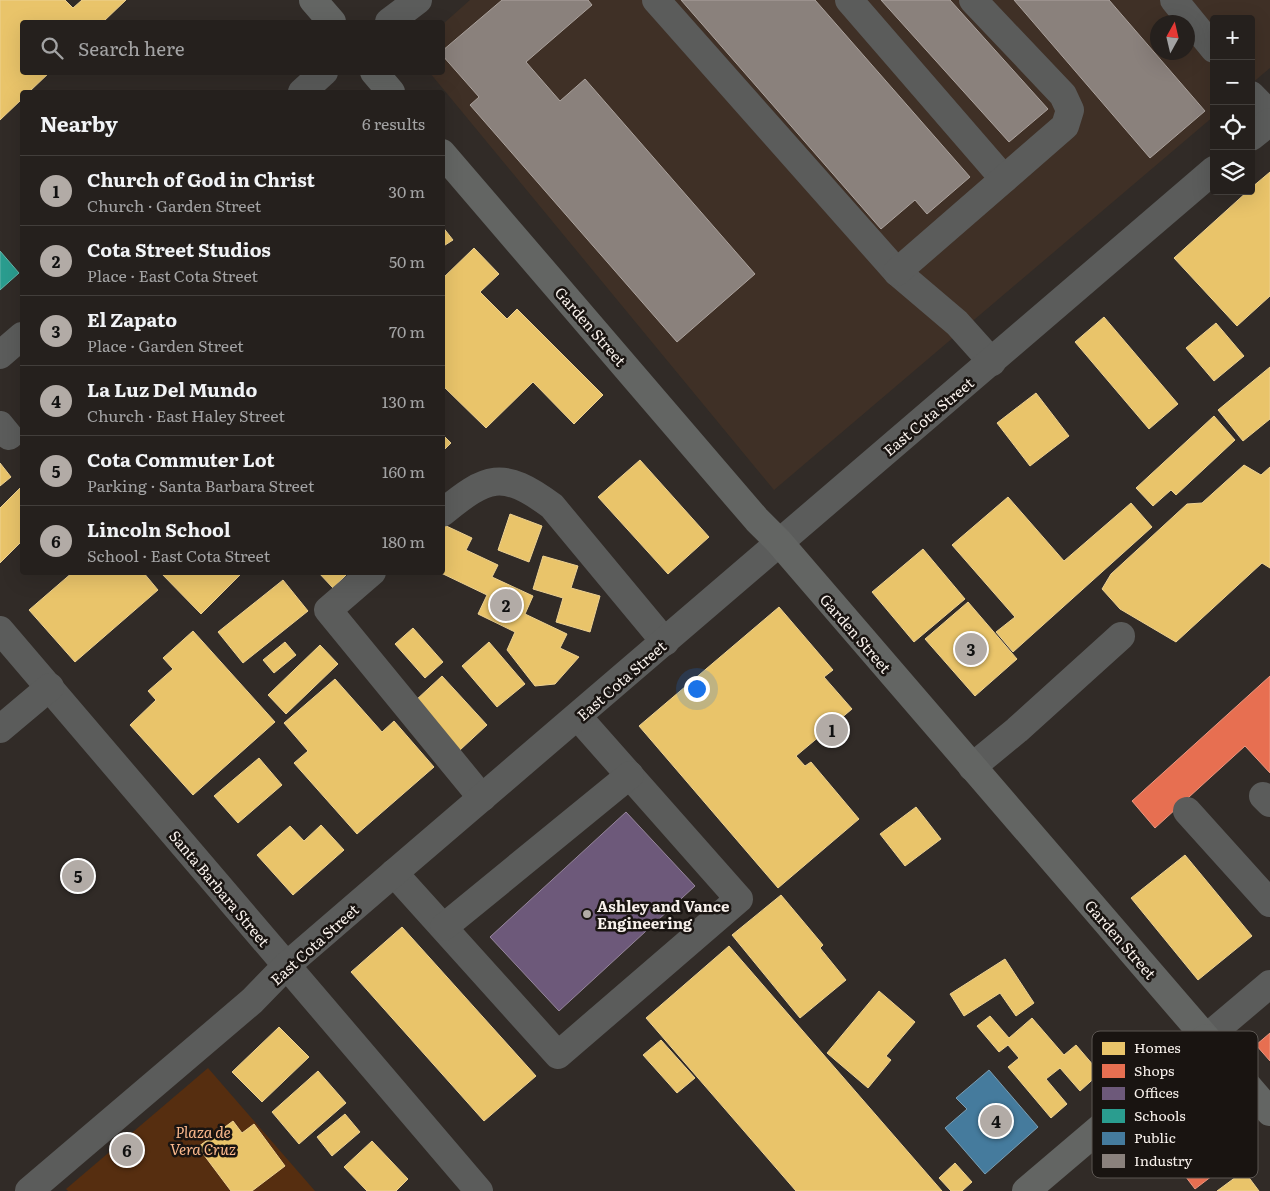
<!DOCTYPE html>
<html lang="en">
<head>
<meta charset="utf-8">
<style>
  :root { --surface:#25201d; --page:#2d2826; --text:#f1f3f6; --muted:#a3a3a4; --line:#423e3b; --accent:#b2aba6 }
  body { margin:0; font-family:Literata,serif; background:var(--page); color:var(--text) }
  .controls { position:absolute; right:15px; top:15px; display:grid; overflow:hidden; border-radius:5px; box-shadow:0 5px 20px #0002 }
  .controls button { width:45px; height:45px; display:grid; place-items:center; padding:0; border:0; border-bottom:1px solid var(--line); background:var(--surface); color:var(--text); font:25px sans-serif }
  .compass { position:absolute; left:1150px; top:15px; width:45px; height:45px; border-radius:50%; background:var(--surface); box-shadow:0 5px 20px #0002; rotate:8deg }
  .you { position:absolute; left:696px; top:688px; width:18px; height:18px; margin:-12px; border:4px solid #fff; border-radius:50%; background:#1a73e8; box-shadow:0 0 0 8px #1a73e833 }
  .badge { display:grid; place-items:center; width:32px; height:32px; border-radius:50%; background:var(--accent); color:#111; font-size:16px; font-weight:700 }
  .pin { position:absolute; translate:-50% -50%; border:2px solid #fff; box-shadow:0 1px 5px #0006 }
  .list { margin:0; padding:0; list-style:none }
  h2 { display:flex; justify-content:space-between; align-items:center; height:65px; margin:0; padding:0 20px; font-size:21px }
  h2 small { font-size:16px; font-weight:400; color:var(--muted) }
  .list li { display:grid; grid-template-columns:32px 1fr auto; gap:15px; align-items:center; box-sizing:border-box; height:70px; padding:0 20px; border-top:1px solid var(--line) }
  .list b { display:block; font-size:19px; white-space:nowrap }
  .list p { margin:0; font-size:16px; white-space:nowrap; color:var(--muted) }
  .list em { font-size:16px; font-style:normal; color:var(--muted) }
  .icon { flex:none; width:28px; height:28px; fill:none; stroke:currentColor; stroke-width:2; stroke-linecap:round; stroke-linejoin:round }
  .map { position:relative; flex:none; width:1270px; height:1191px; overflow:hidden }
  .search { position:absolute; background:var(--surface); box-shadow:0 5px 20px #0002; left:20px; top:20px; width:425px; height:55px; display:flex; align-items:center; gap:12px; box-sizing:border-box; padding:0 18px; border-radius:5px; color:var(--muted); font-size:19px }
  .panel { position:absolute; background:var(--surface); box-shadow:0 5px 20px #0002; left:20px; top:90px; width:425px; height:485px; border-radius:5px }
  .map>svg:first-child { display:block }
  .built { fill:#3f3026; fill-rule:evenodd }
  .green { fill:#562e10 }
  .homes { fill:#e9c46a; stroke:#edd191 }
  .shops { fill:#e76f51; stroke:#ec967f }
  .offices { fill:#6d597a; stroke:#96869c }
  .schools { fill:#2a9d8f; stroke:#68b6ab }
  .public { fill:#457b9d; stroke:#7a9eb4 }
  .industry { fill:#8a817c; stroke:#aba29d }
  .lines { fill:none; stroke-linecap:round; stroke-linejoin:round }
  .minor { stroke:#5b5c5b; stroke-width:28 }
  .major { stroke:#636563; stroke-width:28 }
  .poi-dot { fill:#b2aba6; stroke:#191411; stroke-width:2 }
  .labels { text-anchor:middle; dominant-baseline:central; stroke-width:5; stroke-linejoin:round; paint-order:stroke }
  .street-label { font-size:15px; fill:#f7f0eb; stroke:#191411 }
  .poi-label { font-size:15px; font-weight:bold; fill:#f7f0eb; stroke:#191411; text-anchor:start }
  .park-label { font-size:15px; font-style:italic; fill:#fcb98d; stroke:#191411 }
  .key { fill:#191411; stroke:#5c5652; stroke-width:1 }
  .key-label { font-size:14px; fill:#f7f0eb }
</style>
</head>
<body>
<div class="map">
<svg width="1270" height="1191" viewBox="0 0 1270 1191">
  <rect width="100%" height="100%" fill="#312b27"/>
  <!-- built -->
  <path class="built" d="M470 0H1270V68L1251 84V19H1214V116L774 490 430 73 442 72 443 24ZM1158 22H1188V52H1158Z"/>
  <!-- green -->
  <path class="green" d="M208 1068 315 1191H68L66 1189Z"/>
  <!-- homes -->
  <g class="homes">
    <path d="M0 0H65L73 8 82 0H126L103 22H22V72H50L29 92H22V99L0 120Z"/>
    <path d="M1270 172V296L1237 326 1174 258 1248 191H1251V188Z"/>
    <path d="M442 226 453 240 442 247Z"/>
    <path d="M474 248 499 274 480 292 507 319 517 309 603 395 574 424 533 382 486 428 442 385V279Z"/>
    <path d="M1104 317 1178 404 1149 429 1075 342Z"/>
    <path d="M1216 323 1244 356 1214 381 1186 348Z"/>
    <path d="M1270 367V419L1243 441 1218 410Z"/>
    <path d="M1036 393 1069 436 1030 466 997 423Z"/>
    <path d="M1214 416 1235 440 1176 495 1171 490 1153 506 1136 488Z"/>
    <path d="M442 434 451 443 442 452Z"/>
    <path d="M640 460 709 537 668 574 598 497Z"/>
    <path d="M0 463 11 477 0 486Z"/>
    <path d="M1244 465 1261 475 1270 467V568L1262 563 1176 642 1120 609 1102 589 1111 574 1187 504 1202 503Z"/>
    <path d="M22 486V541L0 563V508Z"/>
    <path d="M1008 497 1064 561 1131 503 1152 527 1013 652 996 632 1015 617 952 545Z"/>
    <path d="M510 514 542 526 529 562 498 550Z"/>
    <path d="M442 524 472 538 466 550 498 565 492 577 533 596 525 614 567 634 560 648 579 657 555 684 535 686 507 650 515 632 478 614 487 595 439 572H442Z"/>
    <path d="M923 549 965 599 914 642 872 592Z"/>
    <path d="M543 556 578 566 571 588 600 596 590 632 556 622 563 598 533 589Z"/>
    <path d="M73 572H143L158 590 75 662 29 610Z"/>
    <path d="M160 572H243L201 614Z"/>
    <path d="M318 572H349L333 588Z"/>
    <path d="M283 580 308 611 243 663 218 632Z"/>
    <path d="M968 602 1017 659 975 696 925 639Z"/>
    <path d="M779 607 833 670 824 677 852 709 796 756 805 766 811 762 859 819 778 888 639 726Z"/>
    <path d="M413 628 443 662 425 678 395 644Z"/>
    <path d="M193 631 275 722 193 795 130 725 156 700 148 691 173 669 163 658Z"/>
    <path d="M285 642 296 655 274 673 263 660Z"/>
    <path d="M489 642 525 684 497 707 462 666Z"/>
    <path d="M320 645 338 664 286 714 268 695Z"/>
    <path d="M442 676 487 725 460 750 415 701Z"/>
    <path d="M335 679 382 732 394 721 434 767 357 834 294 763 308 751 284 723Z"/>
    <path d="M259 758 282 785 238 823 214 796Z"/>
    <path d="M916 807 941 839 905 866 880 834Z"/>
    <path d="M321 825 344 850 293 895 257 855 290 826 304 841Z"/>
    <path d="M1185 855 1252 936 1198 980 1131 898Z"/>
    <path d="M781 895 823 945 820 948 846 980 800 1018 732 935Z"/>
    <path d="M402 927 536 1076 484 1121 351 972Z"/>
    <path d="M729 946 942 1191H796L646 1018Z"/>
    <path d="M1005 959 1034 1003 1016 1016 1000 993 964 1016 950 994Z"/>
    <path d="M879 991 915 1022 886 1056 891 1060 868 1088 827 1053Z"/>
    <path d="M990 1016 1009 1038 1032 1018 1064 1055 1076 1045 1100 1073 1080 1091 1060 1068 1046 1079 1067 1104 1051 1118 1008 1067 1019 1058 1008 1045 999 1052 977 1026Z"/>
    <path d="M279 1027 309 1057 262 1102 232 1072Z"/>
    <path d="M661 1040 695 1078 677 1093 643 1055Z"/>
    <path d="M318 1071 346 1103 299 1144 272 1112Z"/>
    <path d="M345 1114 360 1132 332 1156 317 1137Z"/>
    <path d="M233 1121 242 1133 254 1124 285 1166 252 1191H231L198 1147Z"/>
    <path d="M372 1141 408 1179 396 1191H367L344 1167Z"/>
    <path d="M955 1163 972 1182 962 1191H951L939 1178Z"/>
    <path d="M1244 1171 1259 1191H1217Z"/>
  </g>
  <!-- shops -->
  <g class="shops">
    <path d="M1270 676V773L1245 746 1155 828 1132 801Z"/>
    <path d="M1270 1033V1061L1256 1045Z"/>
    <path d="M1202 1093 1246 1150 1195 1189 1151 1131Z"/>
  </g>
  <!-- offices -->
  <path class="offices" d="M626 812 695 886 559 1011 490 937Z"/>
  <!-- schools -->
  <path class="schools" d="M0 251 19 273 0 290Z"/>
  <!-- public -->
  <path class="public" d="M989 1070 1038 1127 985 1174 945 1128 967 1109 956 1098Z"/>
  <!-- industry -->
  <g class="industry">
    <path d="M502 0H588L592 5 526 62 560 101 585 79 755 274 677 342 470 105 479 97 442 55V51Z"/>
    <path d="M681 0H815L970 177 927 214 915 200 881 229Z"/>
    <path d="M881 0H950L1048 109 1009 142Z"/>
    <path d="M1014 0H1109L1205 111 1150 158Z"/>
  </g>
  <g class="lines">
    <!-- minor -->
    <g class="minor">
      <path d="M656 0 897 272 957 323 992 362"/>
      <path d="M849 0 1004 179"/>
      <path d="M1174 0 1214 49"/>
      <path d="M389 22 418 0"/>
      <path d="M302 92 324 72"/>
      <path d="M1251 95 1270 114"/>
      <path d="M1251 137 1270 122"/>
      <path d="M897 272 1065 126 1070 110 1063 95 973 0"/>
      <path d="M0 355 22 336"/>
      <path d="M0 425 9 436"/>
      <path d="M442 513C487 476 502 469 552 506L665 642"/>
      <path d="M372 572 328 610 482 798"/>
      <path d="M0 630 479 1191"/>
      <path d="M0 729 50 687"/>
      <path d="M972 767 1017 730 1121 636"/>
      <path d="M1263 796 1270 803"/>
      <path d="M1187 811 1270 903"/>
      <path d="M394 873 558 1055 739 899 578 717"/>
      <path d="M444 927 630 775"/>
      <path d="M1206 1038 1270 984"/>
      <path d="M29 1191 252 1001 286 966 394 873 1214 170"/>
    </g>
    <!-- major -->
    <g class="major">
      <path d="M313 0 332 22"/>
      <path d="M374 72 391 92"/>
      <path d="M442 153 757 520 779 542 1270 1112"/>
      <path d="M1026 1191 1206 1038"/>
    </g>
  </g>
  <!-- markers -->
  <circle class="poi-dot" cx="587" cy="914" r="5"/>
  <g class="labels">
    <!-- street labels -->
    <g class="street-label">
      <text transform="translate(591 326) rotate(49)">Garden Street</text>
      <text transform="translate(928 416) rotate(-40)">East Cota Street</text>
      <text transform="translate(856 633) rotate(49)">Garden Street</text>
      <text transform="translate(621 680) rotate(-41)">East Cota Street</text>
      <text transform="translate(220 888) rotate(50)">Santa Barbara Street</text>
      <text transform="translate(1121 939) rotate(49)">Garden Street</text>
      <text transform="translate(314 944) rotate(-42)">East Cota Street</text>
    </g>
    <!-- poi labels -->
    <g class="poi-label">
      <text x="597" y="905">Ashley and Vance<tspan x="597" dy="17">Engineering</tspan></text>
    </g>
    <!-- park labels -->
    <g class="park-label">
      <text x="203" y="1131">Plaza de<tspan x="203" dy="17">Vera Cruz</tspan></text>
    </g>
  </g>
  <!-- legend -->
  <rect x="1092" y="1031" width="166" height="147" rx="8" class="key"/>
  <rect x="1102" y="1042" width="23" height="13" fill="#e9c46a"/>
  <rect x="1102" y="1064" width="23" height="14" fill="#e76f51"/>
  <rect x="1102" y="1087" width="23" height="13" fill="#6d597a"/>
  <rect x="1102" y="1109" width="23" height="14" fill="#2a9d8f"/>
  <rect x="1102" y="1132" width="23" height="13" fill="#457b9d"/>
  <rect x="1102" y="1154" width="23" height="14" fill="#8a817c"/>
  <g class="key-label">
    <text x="1134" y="1053">Homes</text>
    <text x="1134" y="1076">Shops</text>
    <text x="1134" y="1098">Offices</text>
    <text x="1134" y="1121">Schools</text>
    <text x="1134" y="1143">Public</text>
    <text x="1134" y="1166">Industry</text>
  </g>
</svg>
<div class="controls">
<button>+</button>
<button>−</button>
<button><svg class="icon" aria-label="locate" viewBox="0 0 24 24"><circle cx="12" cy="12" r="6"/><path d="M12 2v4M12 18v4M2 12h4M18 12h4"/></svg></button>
<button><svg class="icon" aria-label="layers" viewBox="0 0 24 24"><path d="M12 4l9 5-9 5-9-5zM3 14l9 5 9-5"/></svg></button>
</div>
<svg class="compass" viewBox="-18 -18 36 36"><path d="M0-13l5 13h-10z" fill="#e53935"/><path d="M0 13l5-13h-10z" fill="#a3a3a4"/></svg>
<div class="you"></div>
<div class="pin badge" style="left:832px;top:730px">1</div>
<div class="pin badge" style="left:506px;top:605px">2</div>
<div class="pin badge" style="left:971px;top:649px">3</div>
<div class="pin badge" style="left:996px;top:1121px">4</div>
<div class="pin badge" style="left:78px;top:876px">5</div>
<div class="pin badge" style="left:127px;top:1150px">6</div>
<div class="search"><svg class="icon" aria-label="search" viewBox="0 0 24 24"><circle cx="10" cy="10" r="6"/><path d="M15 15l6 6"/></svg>Search here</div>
<section class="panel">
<h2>Nearby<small>6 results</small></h2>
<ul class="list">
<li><span class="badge">1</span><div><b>Church of God in Christ</b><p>Church · Garden Street</p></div><em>30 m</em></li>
<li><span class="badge">2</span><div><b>Cota Street Studios</b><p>Place · East Cota Street</p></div><em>50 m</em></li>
<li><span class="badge">3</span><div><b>El Zapato</b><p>Place · Garden Street</p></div><em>70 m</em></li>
<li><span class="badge">4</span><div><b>La Luz Del Mundo</b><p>Church · East Haley Street</p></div><em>130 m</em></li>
<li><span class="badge">5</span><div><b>Cota Commuter Lot</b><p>Parking · Santa Barbara Street</p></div><em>160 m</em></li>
<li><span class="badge">6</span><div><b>Lincoln School</b><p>School · East Cota Street</p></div><em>180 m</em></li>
</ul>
</section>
</div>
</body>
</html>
